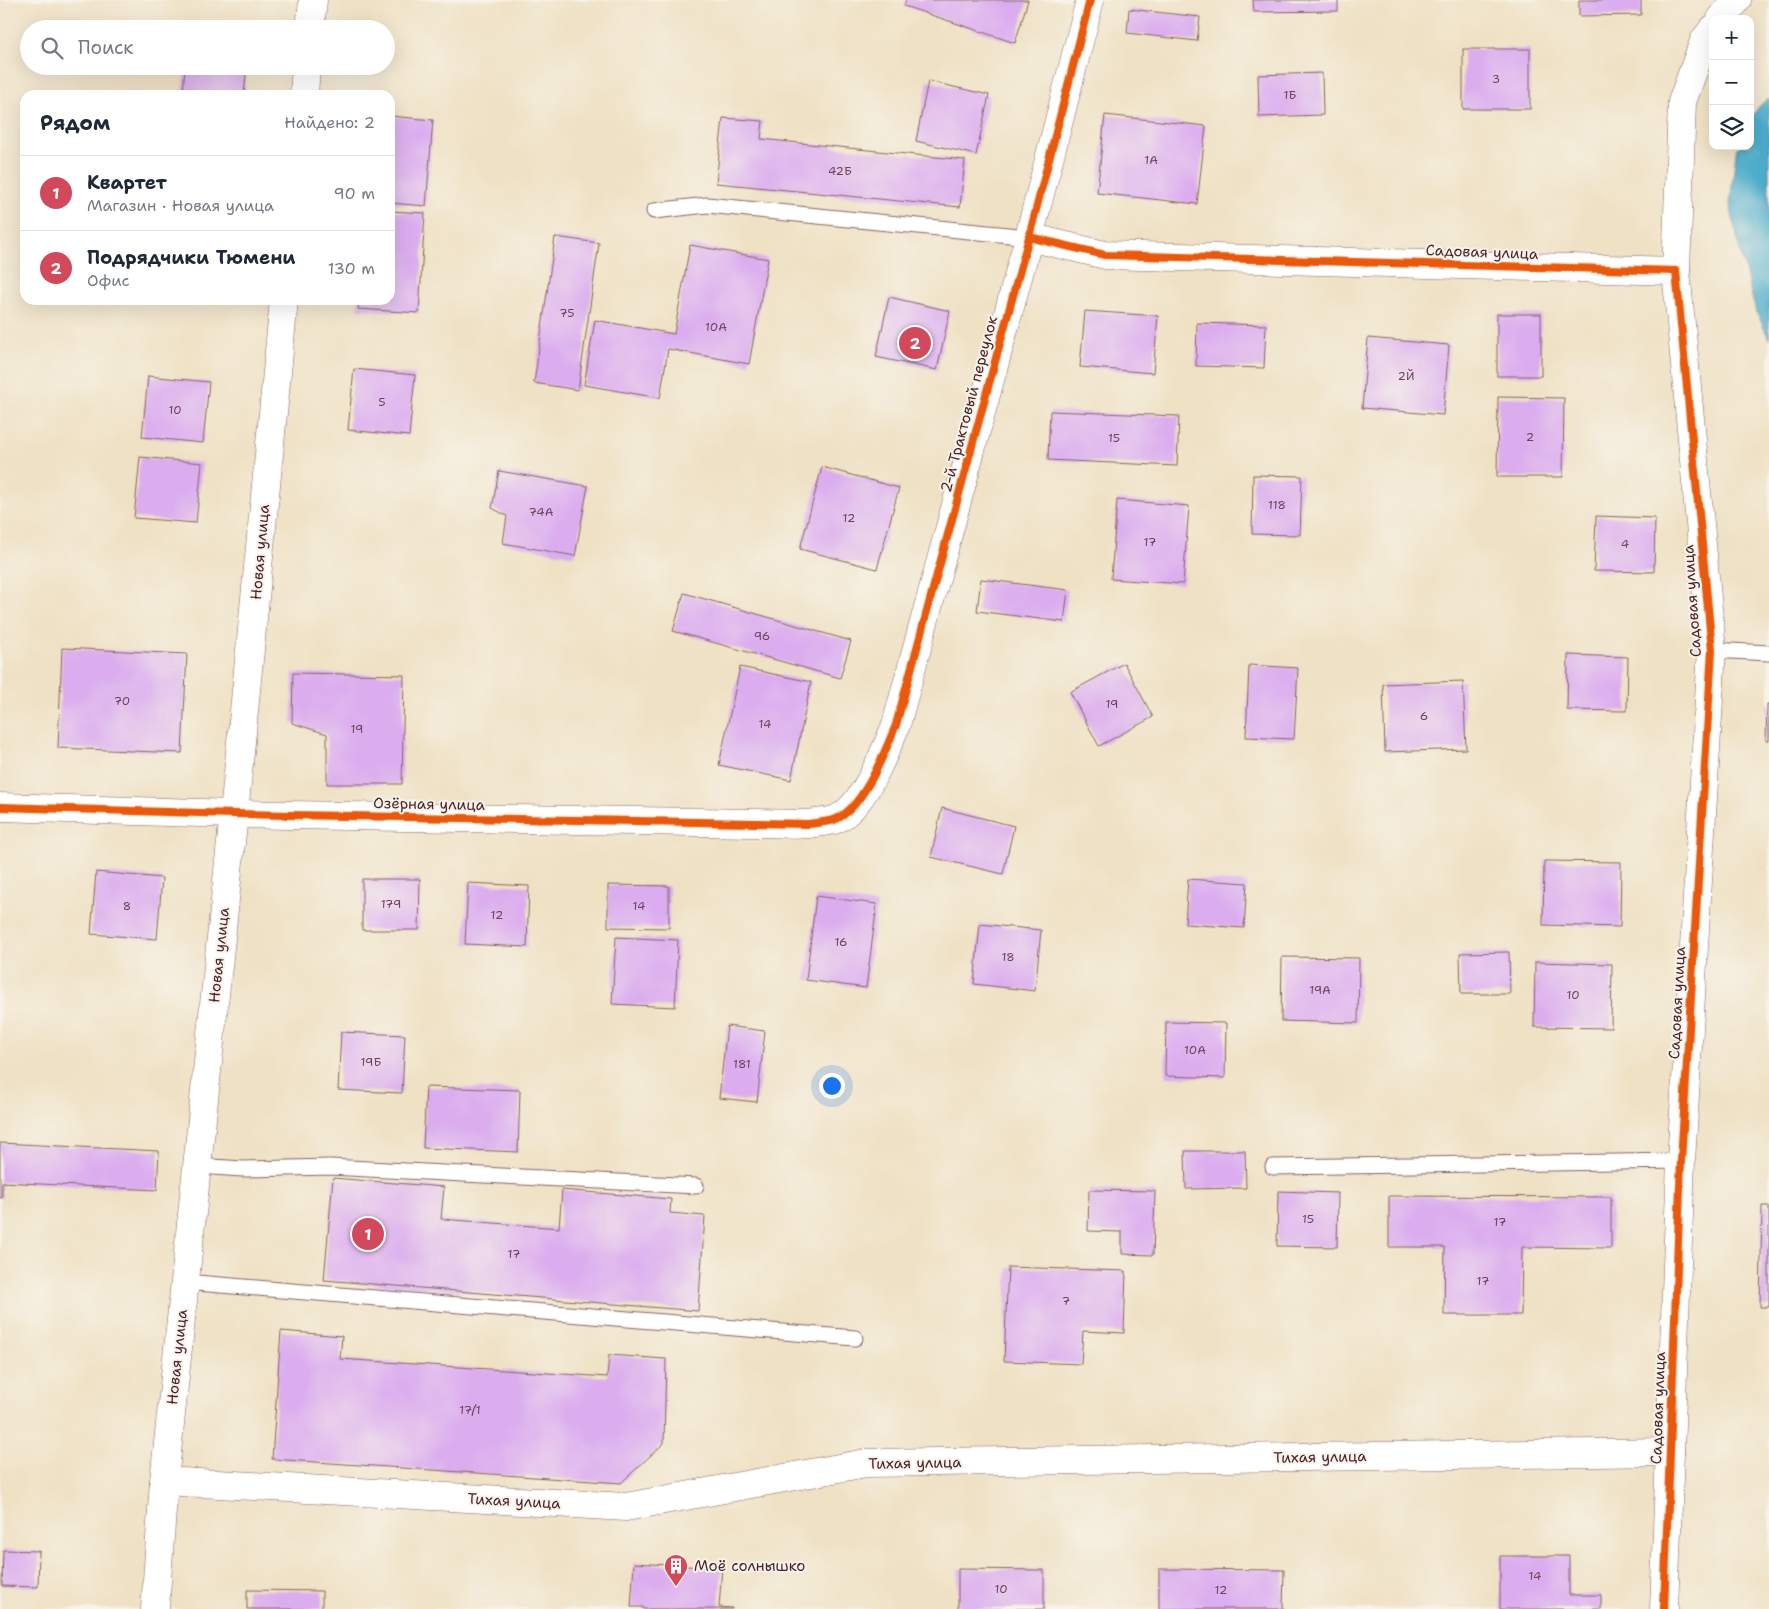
<!DOCTYPE html>
<html lang="ru">
<head>
<meta charset="utf-8">
<style>
  :root { --surface:#fff; --page:#f6f6f7; --text:#1f2937; --muted:#747a83; --line:#e0e1e3; --accent:#d1495b }
  body { margin:0; font-family:"Shantell Sans",sans-serif; background:var(--page); color:var(--text) }
  .controls { position:absolute; right:15px; top:15px; display:grid; overflow:hidden; border-radius:10px; box-shadow:0 5px 20px #0002 }
  .controls button { width:45px; height:45px; display:grid; place-items:center; padding:0; border:0; border-bottom:1px solid var(--line); background:var(--surface); color:var(--text); font:25px sans-serif }
  .you { position:absolute; left:831px; top:1085px; width:18px; height:18px; margin:-12px; border:4px solid #fff; border-radius:50%; background:#1a73e8; box-shadow:0 0 0 8px #1a73e833 }
  .badge { display:grid; place-items:center; width:32px; height:32px; border-radius:50%; background:var(--accent); color:#fff; font-size:16px; font-weight:700 }
  .pin { position:absolute; translate:-50% -50%; border:2px solid #fff; box-shadow:0 1px 5px #0006 }
  .list { margin:0; padding:0; list-style:none }
  h2 { display:flex; justify-content:space-between; align-items:center; height:65px; margin:0; padding:0 20px; font-size:21px }
  h2 small { font-size:16px; font-weight:400; color:var(--muted) }
  .list li { display:grid; grid-template-columns:32px 1fr auto; gap:15px; align-items:center; box-sizing:border-box; height:75px; padding:0 20px; border-top:1px solid var(--line) }
  .list b { display:block; font-size:19px; white-space:nowrap }
  .list p { margin:0; font-size:16px; white-space:nowrap; color:var(--muted) }
  .list em { font-size:16px; font-style:normal; color:var(--muted) }
  .icon { flex:none; width:28px; height:28px; fill:none; stroke:currentColor; stroke-width:2; stroke-linecap:round; stroke-linejoin:round }
  .map { position:relative; flex:none; width:1769px; height:1609px; overflow:hidden }
  .search { position:absolute; background:var(--surface); box-shadow:0 5px 20px #0002; left:20px; top:20px; width:375px; height:55px; display:flex; align-items:center; gap:12px; box-sizing:border-box; padding:0 18px; border-radius:28px; color:var(--muted); font-size:19px }
  .panel { position:absolute; background:var(--surface); box-shadow:0 5px 20px #0002; left:20px; top:90px; width:375px; height:215px; border-radius:15px }
  .map>svg:first-child { display:block }
  .water { fill:#4caccb; stroke:#4b667b }
  .building { fill:#dbadef }
  .lines { fill:none; stroke-linecap:round; stroke-linejoin:round }
  .lane-casing { stroke:#846361; stroke-width:17 }
  .street-casing { stroke:#846361; stroke-width:29 }
  .lane { stroke:#fff; stroke-width:15 }
  .street { stroke:#fff; stroke-width:28 }
  .cycleway-casing { stroke:#f7f3e8; stroke-width:11 }
  .cycleway { stroke:#e8590c; stroke-width:8 }
  .labels { text-anchor:middle; dominant-baseline:central; stroke-width:4; stroke-linejoin:round; paint-order:stroke }
  .number-label { font-size:12px; fill:#6e425c }
  .street-label { font-size:15px; fill:#4a1f2b; stroke:#f7f3e8 }
  .poi-label { font-size:15px; fill:#4a1f2b; stroke:#f7f3e8; text-anchor:start }
</style>
</head>
<body>
<div class="map">
<svg width="1769" height="1609" viewBox="0 0 1769 1609">
  <rect width="100%" height="100%" fill="#f7f3e8"/>
  <filter id="ink" filterUnits="userSpaceOnUse"><feTurbulence type="fractalNoise" baseFrequency=".02" numOctaves="2"/><feDisplacementMap in="SourceGraphic" scale="10" xChannelSelector="R" yChannelSelector="G"/><feConvolveMatrix kernelMatrix="1 2 1 2 8 2 1 2 1" color-interpolation-filters="sRGB"/></filter>
  <filter id="wash" filterUnits="userSpaceOnUse"><feTurbulence type="fractalNoise" baseFrequency=".0096" numOctaves="4" result="noise"/><feDisplacementMap in="SourceGraphic" scale="20" xChannelSelector="R" yChannelSelector="G"/><feGaussianBlur stdDeviation="1.12" result="paint"/><feColorMatrix in="noise" values="0 0 0 0 0 0 0 0 0 0 0 0 0 0 0 0 0 1.4 0 .05"/><feComposite in="paint" operator="in"/></filter>
  <g filter="url(#wash)">
    <rect width="100%" height="100%" fill="#efe1c4"/>
    <!-- water -->
    <path class="water" d="M1769 98V339L1755 308 1740 251 1730 204 1736 152 1739 146H1750C1750 125 1750 111 1769 98Z"/>
    <g id="blocks">
      <!-- building -->
      <g class="building">
        <path d="M906 0H1028L1015 43 904 6Z"/>
        <path d="M1253 0H1338V11L1254 12Z"/>
        <path d="M1579 0H1641V15L1579 16Z"/>
        <path d="M1129 9 1200 17 1197 41 1127 33Z"/>
        <rect x="1463" y="49" width="67" height="60"/>
        <path d="M185 66H247L244 95H207L183 93Z"/>
        <path d="M1322 73 1323 115 1259 117 1258 75Z"/>
        <path d="M928 81 989 95 976 155 916 141Z"/>
        <path d="M1105 115 1206 126 1197 204 1097 193Z"/>
        <path d="M390 116 433 120 426 206 390 203Z"/>
        <path d="M723 118 763 121 761 139 965 160 960 207 716 183Z"/>
        <path d="M390 211 425 213 419 313 358 309 359 300H390Z"/>
        <path d="M555 237 599 243 578 390 534 383Z"/>
        <path d="M690 245 768 259 749 364 668 349 660 398 584 385 595 320 674 334Z"/>
        <path d="M889 297 950 311 937 370 876 357Z"/>
        <path d="M1085 311 1158 316 1153 373 1080 367Z"/>
        <rect x="1497" y="314" width="44" height="62"/>
        <path d="M1197 323 1266 325 1264 368 1196 366Z"/>
        <path d="M1368 338 1449 345 1443 415 1362 408Z"/>
        <path d="M354 369 415 375 409 436 348 430Z"/>
        <path d="M148 376 209 382 203 443 142 437Z"/>
        <path d="M1498 397 1564 398 1563 477H1497Z"/>
        <path d="M1050 411 1179 416 1177 466 1048 460Z"/>
        <path d="M140 457 202 463 196 523 134 518Z"/>
        <path d="M822 467 899 488 877 569 800 549Z"/>
        <path d="M499 471 588 486 575 556 503 543 507 516 492 508Z"/>
        <path d="M1253 475 1302 476 1300 535 1252 534Z"/>
        <path d="M1117 500 1189 506 1183 584 1111 579Z"/>
        <path d="M1596 516 1655 518 1654 572 1594 571Z"/>
        <path d="M981 579 1068 590 1064 622 977 611Z"/>
        <path d="M684 593 851 641 840 678 673 631Z"/>
        <path d="M62 648 187 654 182 753 58 748Z"/>
        <path d="M1568 655 1628 657 1627 711 1567 710Z"/>
        <path d="M1124 663 1153 717 1099 746 1070 692Z"/>
        <path d="M1249 665 1298 668 1294 739 1246 737Z"/>
        <path d="M740 667 811 682 791 780 719 765Z"/>
        <path d="M293 673 404 675 402 784H327V734L292 723Z"/>
        <path d="M1463 681 1466 749 1385 752 1383 684Z"/>
        <path d="M1767 704H1769V741H1766Z"/>
        <path d="M942 808 1014 826 1003 874 931 857Z"/>
        <path d="M1544 861 1621 862 1620 927 1543 925Z"/>
        <path d="M96 872 162 878 157 939 91 934Z"/>
        <path d="M362 879H420L419 930H362Z"/>
        <path d="M1188 879 1247 883 1244 928 1185 924Z"/>
        <path d="M468 883 529 886 527 947 465 944Z"/>
        <path d="M608 885 669 886V928L608 927Z"/>
        <path d="M816 896 877 904 866 988 806 980Z"/>
        <path d="M980 924 1041 930 1035 991 974 984Z"/>
        <path d="M616 937 678 940 675 1007 612 1004Z"/>
        <path d="M1509 952 1510 994H1461L1460 953Z"/>
        <path d="M1282 957 1359 958 1358 1023 1281 1021Z"/>
        <path d="M1535 962 1612 964 1611 1028 1534 1027Z"/>
        <path d="M1166 1022 1226 1023 1225 1078 1165 1076Z"/>
        <path d="M727 1026 765 1031 757 1102 719 1098Z"/>
        <path d="M341 1032 405 1035 402 1093 338 1090Z"/>
        <path d="M426 1087 520 1090 518 1152 423 1148Z"/>
        <path d="M0 1143 159 1151 157 1190 2 1182V1198H0Z"/>
        <path d="M1185 1151H1245L1246 1188 1186 1189Z"/>
        <path d="M333 1178 444 1187 441 1219 559 1228 562 1190 671 1199 670 1213 705 1216 698 1311 324 1280Z"/>
        <path d="M1089 1190 1155 1191 1153 1255 1122 1254V1232L1088 1231Z"/>
        <path d="M1278 1191 1338 1193 1337 1247 1277 1246Z"/>
        <path d="M1389 1196 1611 1197V1248L1522 1247 1521 1315H1444L1445 1247H1389Z"/>
        <path d="M1762 1206H1769V1307H1760Z"/>
        <path d="M1008 1267 1126 1271 1124 1333 1083 1331 1081 1364 1004 1361Z"/>
        <path d="M281 1331 342 1336 340 1359 607 1377 609 1355 666 1359 664 1443 621 1483 272 1459Z"/>
        <path d="M3 1550 39 1551 38 1587 2 1586Z"/>
        <path d="M1500 1556H1569V1595H1601V1609H1500Z"/>
        <path d="M634 1563 722 1568 719 1607 732 1608V1609H643V1607H631Z"/>
        <path d="M958 1569 1044 1570V1609H958Z"/>
        <path d="M1159 1569 1284 1570 1283 1609H1159Z"/>
        <path d="M247 1590 322 1591V1609H247Z"/>
      </g>
    </g>
  </g>
  <g filter="url(#ink)">
    <use href="#blocks" fill-opacity="0" stroke="#846361" stroke-width="1"/>
    <g class="lines">
      <!-- lane casing -->
      <g class="lane-casing">
        <g id="lane">
          <path d="M654 211 707 205 1029 237"/>
          <path d="M1712 650 1769 653"/>
          <path d="M197 1166 243 1169 330 1167 696 1186"/>
          <path d="M1273 1167 1681 1161"/>
          <path d="M185 1282 855 1338"/>
        </g>
      </g>
      <!-- street casing -->
      <g class="street-casing">
        <g id="street">
          <path d="M1721 19 1737 0"/>
          <path d="M310 29 313 0"/>
          <path d="M304 95 306 66"/>
          <path d="M1029 237 1105 255 1676 271 1712 650 1681 1161 1664 1609"/>
          <path d="M1676 271 1682 102 1704 41 1713 29"/>
          <path d="M0 807 234 814 808 824C816 823 826 822 834 820 863 810 885 751 896 725L1029 237 1090 0"/>
          <path d="M164 1481 626 1507 866 1463 1670 1452"/>
          <path d="M155 1609 164 1481 234 814 284 300"/>
        </g>
      </g>
      <!-- lane -->
      <use href="#lane" class="lane"/>
      <!-- street -->
      <use href="#street" class="street"/>
      <!-- cycleway casing -->
      <g class="cycleway-casing">
        <g id="cycleway">
          <path d="M1029 237 1105 255 1676 271 1712 650 1681 1161 1664 1609"/>
          <path d="M0 807 234 814 808 824C816 823 826 822 834 820 863 810 885 751 896 725L1029 237 1090 0"/>
        </g>
      </g>
      <!-- cycleway -->
      <use href="#cycleway" class="cycleway"/>
    </g>
  </g>
  <!-- icons -->
  <defs>
    <g id="building-pin" transform="scale(1.25)"><path d="M0 17L-7.5 6A9.5 9.5 0 1 1 7.5 6Z" fill="#d1495b" stroke="#f7f3e8"/><path d="M-4-6H4V6H1V3H-1V6H-4ZM-2.5-4.3h1.7v1.8h-1.7ZM.8-4.3h1.7v1.8H.8ZM-2.5-1h1.7V.8h-1.7ZM.8-1h1.7V.8H.8Z" fill="#fff"/></g>
  </defs>
  <g fill-rule="evenodd">
    <use href="#building-pin" x="676" y="1566"/>
  </g>
  <g class="labels">
    <!-- number labels -->
    <g class="number-label">
      <text x="1496" y="79">3</text>
      <text x="1290" y="95">1Б</text>
      <text x="1151" y="160">1А</text>
      <text x="840" y="171">42Б</text>
      <text x="567" y="313">75</text>
      <text x="716" y="327">10А</text>
      <text x="1406" y="376">2Й</text>
      <text x="382" y="402">5</text>
      <text x="175" y="410">10</text>
      <text x="1530" y="437">2</text>
      <text x="1114" y="438">15</text>
      <text x="1277" y="505">118</text>
      <text x="541" y="512">74А</text>
      <text x="849" y="518">12</text>
      <text x="1150" y="542">17</text>
      <text x="1625" y="544">4</text>
      <text x="762" y="636">96</text>
      <text x="122" y="701">70</text>
      <text x="1112" y="704">19</text>
      <text x="1424" y="716">6</text>
      <text x="765" y="724">14</text>
      <text x="357" y="729">19</text>
      <text x="391" y="904">179</text>
      <text x="127" y="906">8</text>
      <text x="639" y="906">14</text>
      <text x="497" y="915">12</text>
      <text x="841" y="942">16</text>
      <text x="1008" y="957">18</text>
      <text x="1320" y="990">19А</text>
      <text x="1573" y="995">10</text>
      <text x="1195" y="1050">10А</text>
      <text x="371" y="1062">19Б</text>
      <text x="742" y="1064">181</text>
      <text x="1308" y="1219">15</text>
      <text x="1500" y="1222">17</text>
      <text x="514" y="1254">17</text>
      <text x="1483" y="1281">17</text>
      <text x="1066" y="1301">7</text>
      <text x="470" y="1410">17/1</text>
      <text x="1535" y="1576">14</text>
      <text x="1001" y="1589">10</text>
      <text x="1221" y="1590">12</text>
    </g>
    <!-- street labels -->
    <g class="street-label">
      <text transform="translate(1482 252) rotate(2)">Садовая улица</text>
      <text transform="translate(969 404) rotate(-75)">2-й Трактовый переулок</text>
      <text transform="translate(260 552) rotate(-85)">Новая улица</text>
      <text transform="translate(1692 601) rotate(-94)">Садовая улица</text>
      <text transform="translate(429 804) rotate(1)">Озёрная улица</text>
      <text transform="translate(219 955) rotate(-84)">Новая улица</text>
      <text transform="translate(1677 1003) rotate(-87)">Садовая улица</text>
      <text transform="translate(177 1357) rotate(-84)">Новая улица</text>
      <text transform="translate(1658 1408) rotate(-88)">Садовая улица</text>
      <text transform="translate(1320 1457) rotate(-1)">Тихая улица</text>
      <text transform="translate(915 1463) rotate(-1)">Тихая улица</text>
      <text transform="translate(514 1501) rotate(3)">Тихая улица</text>
    </g>
    <!-- poi labels -->
    <g class="poi-label">
      <text x="694" y="1566">Моё солнышко</text>
    </g>
  </g>
</svg>
<div class="controls">
<button>+</button>
<button>−</button>
<button><svg class="icon" aria-label="layers" viewBox="0 0 24 24"><path d="M12 4l9 5-9 5-9-5zM3 14l9 5 9-5"/></svg></button>
</div>
<div class="you"></div>
<div class="pin badge" style="left:368px;top:1234px">1</div>
<div class="pin badge" style="left:915px;top:343px">2</div>
<div class="search"><svg class="icon" aria-label="search" viewBox="0 0 24 24"><circle cx="10" cy="10" r="6"/><path d="M15 15l6 6"/></svg>Поиск</div>
<section class="panel">
<h2>Рядом<small>Найдено: 2</small></h2>
<ul class="list">
<li><span class="badge">1</span><div><b>Квартет</b><p>Магазин · Новая улица</p></div><em>90 m</em></li>
<li><span class="badge">2</span><div><b>Подрядчики Тюмени</b><p>Офис</p></div><em>130 m</em></li>
</ul>
</section>
</div>
</body>
</html>
